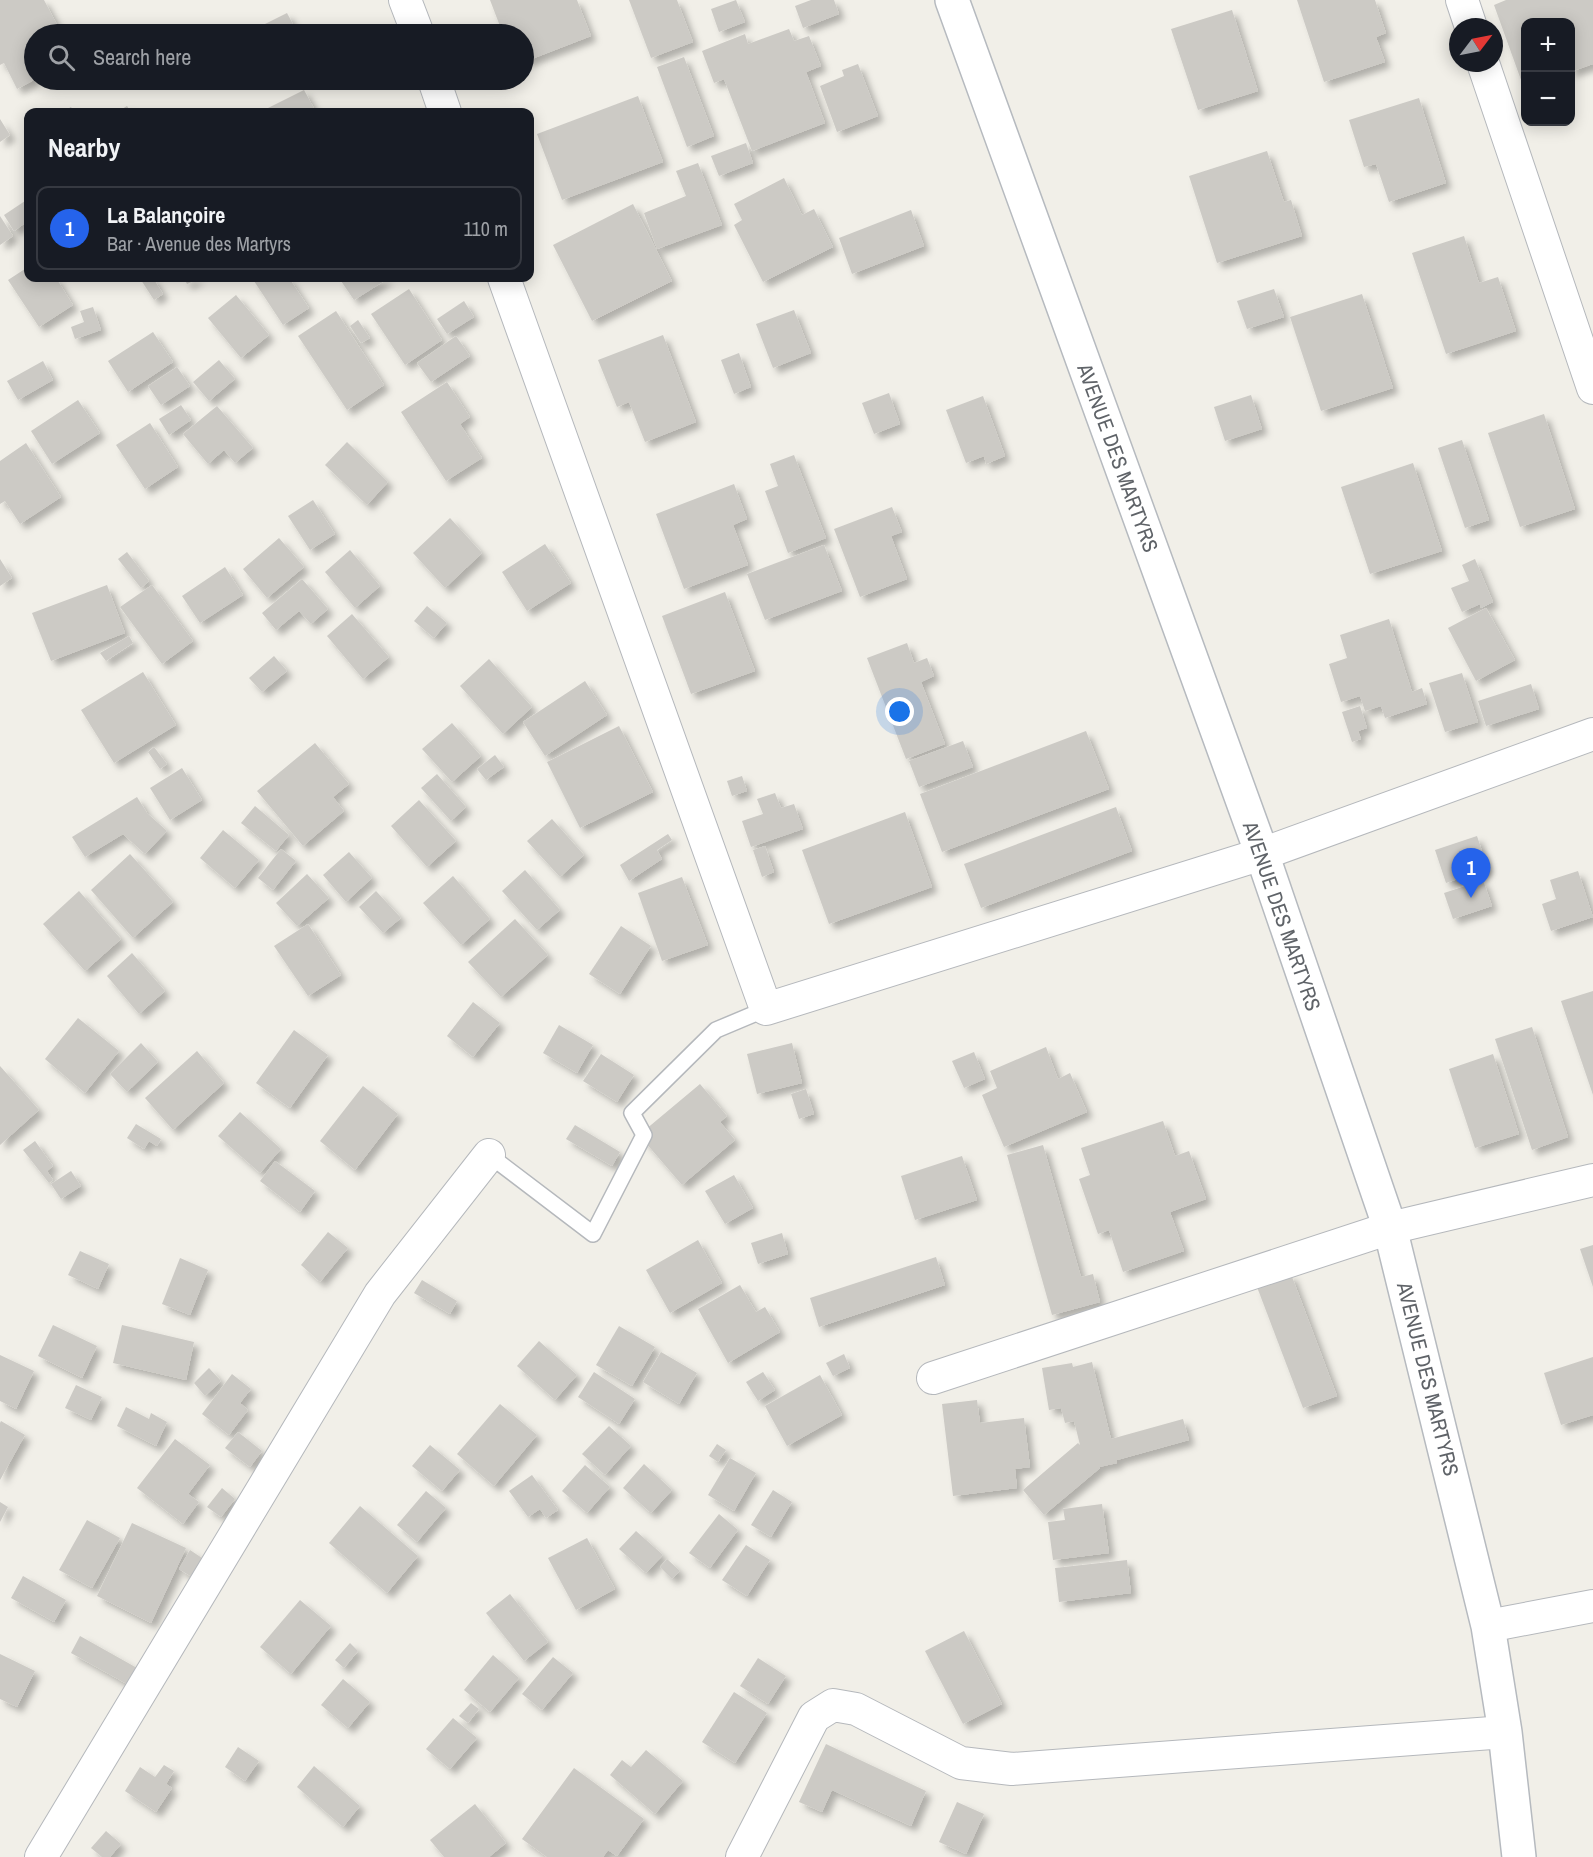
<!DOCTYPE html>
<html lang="en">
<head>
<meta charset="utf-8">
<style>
  :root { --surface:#171b24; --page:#242831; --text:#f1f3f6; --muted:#9ea1a6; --line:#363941; --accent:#2563eb }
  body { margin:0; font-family:"Archivo Narrow",sans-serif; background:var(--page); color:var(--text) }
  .controls { position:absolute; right:18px; top:18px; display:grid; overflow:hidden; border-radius:12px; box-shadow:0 3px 15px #0003 }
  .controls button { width:54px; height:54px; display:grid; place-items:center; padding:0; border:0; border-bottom:2px solid var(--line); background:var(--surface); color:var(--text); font:30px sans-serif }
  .compass { position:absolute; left:1449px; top:18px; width:54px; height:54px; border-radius:50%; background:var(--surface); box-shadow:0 3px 15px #0003; rotate:58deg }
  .you { position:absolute; left:900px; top:712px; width:21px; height:21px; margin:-15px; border:4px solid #fff; border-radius:50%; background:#1a73e8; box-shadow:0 0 0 9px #1a73e833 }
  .badge { display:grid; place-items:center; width:39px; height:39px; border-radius:50%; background:var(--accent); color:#fff; font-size:20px; font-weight:700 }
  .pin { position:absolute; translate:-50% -50px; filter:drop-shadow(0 2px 3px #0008) }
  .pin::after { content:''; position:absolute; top:32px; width:21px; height:18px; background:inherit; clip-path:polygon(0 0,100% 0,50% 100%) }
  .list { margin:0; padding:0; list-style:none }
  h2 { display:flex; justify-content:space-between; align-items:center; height:78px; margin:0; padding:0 24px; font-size:26px }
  h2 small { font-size:20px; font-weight:400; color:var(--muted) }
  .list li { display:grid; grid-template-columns:39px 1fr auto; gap:18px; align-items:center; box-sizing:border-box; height:84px; margin:0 12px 12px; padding:0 12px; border:2px solid var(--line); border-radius:12px }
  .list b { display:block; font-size:22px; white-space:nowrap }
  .list p { margin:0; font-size:20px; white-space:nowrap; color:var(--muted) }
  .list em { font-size:20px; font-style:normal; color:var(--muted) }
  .icon { flex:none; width:33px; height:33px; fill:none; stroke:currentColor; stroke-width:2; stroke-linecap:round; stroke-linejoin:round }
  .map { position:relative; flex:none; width:1593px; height:1857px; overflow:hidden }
  .search { position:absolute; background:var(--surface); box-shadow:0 3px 15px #0003; left:24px; top:24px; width:510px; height:66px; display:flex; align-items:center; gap:15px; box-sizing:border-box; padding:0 21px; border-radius:33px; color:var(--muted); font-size:22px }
  .panel { position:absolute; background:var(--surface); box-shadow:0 3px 15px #0003; left:24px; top:108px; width:510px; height:174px; border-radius:12px }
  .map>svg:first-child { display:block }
  .building { fill:#cccac5; filter:url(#shadow) }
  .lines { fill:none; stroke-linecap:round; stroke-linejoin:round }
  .lane-casing { stroke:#b5b8bc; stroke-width:18 }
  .street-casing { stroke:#b5b8bc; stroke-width:34 }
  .secondary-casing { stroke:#b6babf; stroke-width:36 }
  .lane { stroke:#fff; stroke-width:15 }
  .street { stroke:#fff; stroke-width:32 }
  .secondary { stroke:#fff; stroke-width:33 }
  .labels { text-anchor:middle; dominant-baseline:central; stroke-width:4.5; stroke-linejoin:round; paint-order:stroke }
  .street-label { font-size:21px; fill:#5f6368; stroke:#fff }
</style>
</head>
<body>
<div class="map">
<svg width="1593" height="1857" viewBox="0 0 1593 1857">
  <defs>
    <filter id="shadow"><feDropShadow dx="5.5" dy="5.5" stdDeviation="3" flood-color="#0004"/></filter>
  </defs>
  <rect width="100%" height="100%" fill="#f1efe8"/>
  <!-- building -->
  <g class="building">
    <path d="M0 0H44L62 34H34V80L17 89 4 63 0 65Z"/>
    <path d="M490 0H577L591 36 524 62V34H503Z"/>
    <path d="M629 0H677L693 42 651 58Z"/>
    <path d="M736 0 745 22 719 32 711 9Z"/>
    <path d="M811 0H834L839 14 803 28 795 6Z"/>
    <path d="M1297 0H1375L1386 33 1376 37 1385 62 1324 82Z"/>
    <path d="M1506 0H1593V64L1570 72V22H1526L1525 91 1494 5Z"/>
    <path d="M1232 10 1258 91 1198 110 1171 29Z"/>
    <path d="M287 13 298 34H245Z"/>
    <path d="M789 29 794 41 809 36 821 66 806 72 825 123 752 151 724 79 714 83 702 51 745 34 748 44Z"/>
    <path d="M684 57 714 136 687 147 657 67Z"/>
    <path d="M858 64 878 116 837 132 820 86 844 76 842 70Z"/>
    <path d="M304 90 316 112H260Z"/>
    <path d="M638 96 663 162 562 200 537 134Z"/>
    <path d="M1419 98 1446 183 1389 202 1376 164 1364 167 1349 120Z"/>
    <path d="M127 106 131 112H117Z"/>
    <path d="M71 107 74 112H62Z"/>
    <path d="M0 119 10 135 0 142Z"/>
    <path d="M746 143 753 163 719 176 711 156Z"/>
    <path d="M1267 151 1284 202 1291 200 1302 236 1217 263 1189 176Z"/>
    <path d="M698 163 722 225 657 249 644 213 686 196 676 171Z"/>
    <path d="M784 178 802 215 814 209 833 247 763 282 734 225 742 220 734 204Z"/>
    <path d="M28 199V221L14 231 4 215Z"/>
    <path d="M633 204 672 281 592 321 553 245Z"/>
    <path d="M911 210 924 246 852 274 839 238Z"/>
    <path d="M0 216 13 236 0 245Z"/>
    <path d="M1464 236 1479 283 1498 277 1516 331 1446 354 1412 253Z"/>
    <path d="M28 267V278H56L73 305 39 327 8 280Z"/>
    <path d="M145 278H153L163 294 154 300 141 280Z"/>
    <path d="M184 278H200L187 284Z"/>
    <path d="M259 278H289L309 308 283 325 254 281Z"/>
    <path d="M339 278H389L354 300Z"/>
    <path d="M409 289 442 340 405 365 371 314Z"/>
    <path d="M1274 289 1284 317 1247 329 1237 301Z"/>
    <path d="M1362 294 1393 388 1321 411 1290 317Z"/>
    <path d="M236 295 269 335 241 358 208 318Z"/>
    <path d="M464 301 474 317 447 334 437 319Z"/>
    <path d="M93 307 101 330 75 339 71 327 84 322 80 311Z"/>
    <path d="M794 310 811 353 773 368 756 324Z"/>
    <path d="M336 311 384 385 347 410 298 336Z"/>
    <path d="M358 320 370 338 361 343 350 326Z"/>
    <path d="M153 332 173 362 128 392 108 361Z"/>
    <path d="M663 335 696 422 645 442 629 402 617 407 598 360Z"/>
    <path d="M456 336 470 356 431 382 417 363Z"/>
    <path d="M739 353 751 387 734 394 721 360Z"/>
    <path d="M219 360 235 379 209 401 193 382Z"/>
    <path d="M43 361 53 380 18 400 7 381Z"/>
    <path d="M177 367 190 386 161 405 148 386Z"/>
    <path d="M447 382 470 417 460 424 482 458 446 481 401 412Z"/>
    <path d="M889 393 900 424 874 434 862 403Z"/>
    <path d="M1251 395 1262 429 1225 441 1214 407Z"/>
    <path d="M983 396 1005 456 986 464 984 456 966 463 946 410Z"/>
    <path d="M78 400 100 433 52 464 31 431Z"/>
    <path d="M181 405 191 420 169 435 159 419Z"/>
    <path d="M217 406 253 448 235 463 224 450 208 464 183 434Z"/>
    <path d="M1544 414 1575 509 1520 527 1488 433Z"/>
    <path d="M150 423 178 467 145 489 116 445Z"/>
    <path d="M1462 440 1489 520 1465 528 1438 448Z"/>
    <path d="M347 442 388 482 367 505 325 465Z"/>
    <path d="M26 443 61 497 20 524 5 501 0 504V461Z"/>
    <path d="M794 455 826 538 788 553 765 491 778 486 770 464Z"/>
    <path d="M1413 463 1442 551 1370 574 1341 487Z"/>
    <path d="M734 484 747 519 733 525 748 565 684 589 656 514Z"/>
    <path d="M313 500 335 534 310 550 288 516Z"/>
    <path d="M892 507 902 532 891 536 907 579 860 597 834 529Z"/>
    <path d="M450 518 482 553 445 588 413 553Z"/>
    <path d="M279 538 304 567 267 598 243 569Z"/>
    <path d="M545 544 571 583 527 611 502 572Z"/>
    <path d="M824 545 842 591 765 620 747 574Z"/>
    <path d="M350 550 380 586 355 608 325 572Z"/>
    <path d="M127 552 149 581 141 588 118 559Z"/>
    <path d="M0 559 12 578 0 586Z"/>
    <path d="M1475 559 1493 602 1481 608 1480 604 1462 612 1451 588 1469 581 1462 565Z"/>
    <path d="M225 567 243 595 200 623 182 596Z"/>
    <path d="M302 579 328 609 311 624 299 611 276 630 262 613Z"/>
    <path d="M107 585 125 633 51 661 32 613Z"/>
    <path d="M152 585 193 641 162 664 120 607Z"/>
    <path d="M725 592 755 671 691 694 662 616Z"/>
    <path d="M427 606 447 623 434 638 414 621Z"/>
    <path d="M1486 608 1515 660 1476 681 1448 628Z"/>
    <path d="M352 614 389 657 363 679 327 636Z"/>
    <path d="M1389 619 1412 692 1422 688 1427 704 1385 718 1381 706 1365 711 1360 696 1341 702 1329 664 1347 658 1340 635Z"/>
    <path d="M129 636 133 643 106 661 100 653Z"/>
    <path d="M907 643 914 663 927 658 934 676 921 682 945 744 906 759 867 658Z"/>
    <path d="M274 656 287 671 262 692 249 678Z"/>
    <path d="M489 659 532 707 503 734 460 686Z"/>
    <path d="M143 672 176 725 114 763 81 710Z"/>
    <path d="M1462 673 1478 722 1445 732 1429 683Z"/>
    <path d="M585 681 607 715 545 756 523 722Z"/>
    <path d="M1531 684 1539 709 1486 726 1478 701Z"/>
    <path d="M1360 706 1367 728 1358 731 1361 739 1352 742 1342 712Z"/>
    <path d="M452 723 481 756 452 782 422 749Z"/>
    <path d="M619 726 653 792 580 828 547 762Z"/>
    <path d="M1086 731 1109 789 942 852 920 794Z"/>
    <path d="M963 741 973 767 919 787 909 761Z"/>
    <path d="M315 743 349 784 333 797 344 811 303 846 257 791Z"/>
    <path d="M154 747 167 764 160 769 148 752Z"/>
    <path d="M495 755 504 767 486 780 477 769Z"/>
    <path d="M182 768 202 800 170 820 150 788Z"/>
    <path d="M437 774 466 807 451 821 421 788Z"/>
    <path d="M742 776 747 791 732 796 727 781Z"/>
    <path d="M775 793 781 808 794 804 803 829 751 847 742 821 763 814 757 799Z"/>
    <path d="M137 797 147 813 167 831 145 854 123 834 85 857 72 837Z"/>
    <path d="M419 800 456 841 427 867 391 826Z"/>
    <path d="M255 806 289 835 276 851 241 823Z"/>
    <path d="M1116 807 1132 851 981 908 964 864Z"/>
    <path d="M905 812 932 887 829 924 802 850Z"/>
    <path d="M552 819 584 855 560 877 527 841Z"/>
    <path d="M223 830 259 860 235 888 200 858Z"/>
    <path d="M668 834 672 840 657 850 662 859 629 881 620 865Z"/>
    <path d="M1477 836 1488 869 1446 883 1435 850Z"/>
    <path d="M765 846 774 872 762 877 753 850Z"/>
    <path d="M281 849 296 861 273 890 258 878Z"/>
    <path d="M349 852 372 878 346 902 323 875Z"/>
    <path d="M130 854 173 902 133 938 91 890Z"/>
    <path d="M525 870 560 910 537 930 502 891Z"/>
    <path d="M1578 871 1593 917 1551 931 1542 904 1556 899 1550 880Z"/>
    <path d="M307 874 329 898 297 926 276 903Z"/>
    <path d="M453 876 490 919 461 945 423 903Z"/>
    <path d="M682 877 708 945 662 961 638 893Z"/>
    <path d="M1483 880 1492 906 1453 919 1444 893Z"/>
    <path d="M79 891 121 939 85 971 43 924Z"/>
    <path d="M376 891 401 918 383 933 359 907Z"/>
    <path d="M515 919 548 955 501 997 468 962Z"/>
    <path d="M308 924 341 975 308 996 274 946Z"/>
    <path d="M621 926 651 946 620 994 589 974Z"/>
    <path d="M132 953 165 991 139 1014 107 976Z"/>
    <path d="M1593 991V1095L1561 1001Z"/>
    <path d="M473 1002 500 1023 473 1057 447 1036Z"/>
    <path d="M78 1018 119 1051 85 1093 45 1059Z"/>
    <path d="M559 1025 593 1045 577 1073 543 1053Z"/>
    <path d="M1532 1027 1568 1137 1532 1150 1495 1039Z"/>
    <path d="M294 1030 328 1055 290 1108 256 1083Z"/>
    <path d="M141 1043 158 1062 127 1092 110 1074Z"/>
    <path d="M792 1043 802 1083 757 1094 747 1054Z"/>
    <path d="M1046 1047 1058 1079 1070 1073 1087 1112 1004 1147 982 1095 997 1088 990 1071Z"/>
    <path d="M197 1051 224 1083 173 1130 145 1098Z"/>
    <path d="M974 1052 985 1079 964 1088 952 1061Z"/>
    <path d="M601 1054 634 1075 617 1102 583 1081Z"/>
    <path d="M1493 1054 1519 1134 1475 1148 1449 1069Z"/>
    <path d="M0 1066 39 1110 0 1145Z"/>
    <path d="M700 1084 727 1116 720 1122 735 1140 682 1185 639 1135Z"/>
    <path d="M363 1086 398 1114 355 1170 320 1141Z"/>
    <path d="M806 1089 814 1114 799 1119 791 1094Z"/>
    <path d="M240 1112 281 1149 260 1173 218 1136Z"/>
    <path d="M1163 1121 1175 1156 1189 1151 1206 1199 1170 1212 1184 1251 1123 1272 1109 1230 1098 1234 1079 1179 1090 1175 1081 1148Z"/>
    <path d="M136 1124 161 1139 157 1146 149 1141 144 1149 127 1138Z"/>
    <path d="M575 1125 620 1152 612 1166 566 1139Z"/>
    <path d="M35 1141 53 1166 47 1171 53 1180 49 1183 23 1150Z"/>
    <path d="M1043 1145 1081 1277 1093 1274 1100 1302 1052 1315 1007 1155Z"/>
    <path d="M962 1156 977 1200 915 1220 901 1176Z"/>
    <path d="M275 1161 315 1191 300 1212 260 1181Z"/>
    <path d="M71 1171 81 1186 61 1199 51 1184Z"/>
    <path d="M734 1175 753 1208 725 1224 705 1191Z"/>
    <path d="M328 1232 348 1248 320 1282 301 1265Z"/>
    <path d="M782 1233 788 1254 758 1264 751 1243Z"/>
    <path d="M698 1240 722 1283 670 1313 646 1270Z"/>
    <path d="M1593 1245V1287L1580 1249Z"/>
    <path d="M80 1251 109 1264 98 1289 68 1275Z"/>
    <path d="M936 1257 945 1285 819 1327 810 1298Z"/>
    <path d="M180 1258 208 1270 190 1315 162 1304Z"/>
    <path d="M1291 1274 1337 1396 1303 1408 1257 1287Z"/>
    <path d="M422 1280 457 1301 450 1314 414 1293Z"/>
    <path d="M740 1285 756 1312 765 1307 780 1332 728 1363 698 1309Z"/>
    <path d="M53 1325 97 1346 82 1378 38 1356Z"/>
    <path d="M122 1325 194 1342 186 1380 113 1363Z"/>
    <path d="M619 1326 655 1347 632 1386 596 1365Z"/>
    <path d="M539 1341 577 1375 555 1400 517 1366Z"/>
    <path d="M661 1352 697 1373 679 1404 643 1382Z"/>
    <path d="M844 1354 850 1368 833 1376 826 1363Z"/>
    <path d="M0 1355 34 1371 16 1409 0 1401Z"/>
    <path d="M1593 1357V1415L1561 1425 1544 1373Z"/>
    <path d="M1092 1362 1111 1439 1183 1419 1189 1440 1117 1460V1463L1099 1467 1100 1468 1044 1515 1023 1490 1078 1443 1080 1445 1074 1421 1065 1423 1061 1408 1049 1410 1042 1368 1072 1363 1073 1367Z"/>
    <path d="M209 1368 221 1381 205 1396 194 1383Z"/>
    <path d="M594 1372 635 1399 619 1424 578 1397Z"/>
    <path d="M763 1372 775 1390 758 1401 746 1382Z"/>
    <path d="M232 1374 251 1389 240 1403 248 1410 229 1435 202 1414Z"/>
    <path d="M820 1375 842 1415 787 1446 765 1406Z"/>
    <path d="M76 1385 102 1397 91 1420 65 1408Z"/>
    <path d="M977 1400 980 1423 1024 1418 1030 1467 1015 1469 1017 1488 953 1496 942 1404Z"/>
    <path d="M500 1404 537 1435 494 1486 457 1454Z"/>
    <path d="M126 1407 149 1419 151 1413 167 1422 156 1446 117 1426Z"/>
    <path d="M1 1421 25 1435 0 1480V1423Z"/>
    <path d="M609 1426 631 1446 605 1475 582 1454Z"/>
    <path d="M238 1432 262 1451 250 1467 225 1448Z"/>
    <path d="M175 1439 210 1465 188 1494 199 1502 183 1524 137 1488Z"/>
    <path d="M717 1444 726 1450 718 1462 709 1456Z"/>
    <path d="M430 1445 460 1470 442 1491 412 1466Z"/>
    <path d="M730 1458 756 1473 734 1511 708 1495Z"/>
    <path d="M644 1464 672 1490 651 1513 623 1488Z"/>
    <path d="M585 1465 610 1487 587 1513 562 1491Z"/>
    <path d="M532 1475 558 1510 546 1518 540 1509 528 1517 509 1491Z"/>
    <path d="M222 1488 235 1499 221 1517 207 1507Z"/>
    <path d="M773 1490 792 1502 771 1537 751 1525Z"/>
    <path d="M426 1491 446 1508 417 1542 397 1525Z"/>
    <path d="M0 1502 8 1507 0 1522Z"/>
    <path d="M1102 1504 1109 1553 1053 1560 1048 1522 1065 1520 1063 1509Z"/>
    <path d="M360 1506 418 1556 387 1593 329 1543Z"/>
    <path d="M719 1514 738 1530 710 1568 689 1553Z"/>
    <path d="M87 1520 120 1538 92 1588 59 1570Z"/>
    <path d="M132 1523 186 1548 151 1623 97 1596Z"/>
    <path d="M636 1531 663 1555 646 1573 619 1549Z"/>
    <path d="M587 1538 615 1589 576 1610 548 1558Z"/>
    <path d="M746 1545 770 1560 747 1596 722 1580Z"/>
    <path d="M190 1550 202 1558 192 1577 179 1569Z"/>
    <path d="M667 1559 680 1571 672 1579 660 1567Z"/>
    <path d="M1127 1560 1131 1593 1059 1602 1055 1568Z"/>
    <path d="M23 1576 66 1600 54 1622 11 1598Z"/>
    <path d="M510 1594 548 1642 524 1661 486 1613Z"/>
    <path d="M300 1600 331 1626 291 1674 260 1647Z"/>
    <path d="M964 1631 1002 1704 963 1724 925 1651Z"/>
    <path d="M80 1636 137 1668 127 1684 71 1653Z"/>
    <path d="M350 1643 358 1651 344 1668 335 1660Z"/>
    <path d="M0 1654 35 1671 17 1707 0 1699Z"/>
    <path d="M493 1655 519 1678 490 1712 464 1690Z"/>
    <path d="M553 1657 573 1673 542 1710 522 1694Z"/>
    <path d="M758 1658 786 1676 768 1704 740 1686Z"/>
    <path d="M343 1679 370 1702 348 1728 321 1705Z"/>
    <path d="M734 1692 767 1713 735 1763 702 1742Z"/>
    <path d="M471 1703 479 1709 468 1723 459 1716Z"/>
    <path d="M453 1718 477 1738 450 1769 426 1749Z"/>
    <path d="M826 1744 926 1791 911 1826 832 1790 822 1812 799 1802Z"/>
    <path d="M238 1747 259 1761 245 1781 225 1767Z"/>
    <path d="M646 1750 683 1781 655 1814 610 1775 622 1760 631 1767Z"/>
    <path d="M164 1765 174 1771 166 1784 172 1788 156 1812 125 1791 140 1767 155 1777Z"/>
    <path d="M314 1766 360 1806 343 1827 297 1787Z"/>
    <path d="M574 1768 644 1819 617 1856 608 1850 603 1857H547L522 1839Z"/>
    <path d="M957 1802 984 1814 966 1854 939 1842Z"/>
    <path d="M475 1804 506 1843 489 1857H444L430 1840Z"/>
    <path d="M106 1831 121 1844 110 1857H102L91 1848Z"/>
  </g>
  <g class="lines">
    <!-- lane casing -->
    <g class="lane-casing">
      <path id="lane" d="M489 1155 593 1234 644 1135 632 1113 716 1030 766 1009"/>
    </g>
    <!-- street casing -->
    <g class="street-casing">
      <g id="street">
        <path d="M405 0 418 34"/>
        <path d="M1462 0 1471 27"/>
        <path d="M1483 63 1593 388"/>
        <path d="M434 80 445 112"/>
        <path d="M504 278 766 1009 1262 854 1593 734"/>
        <path d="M933 1378 1390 1228 1593 1180"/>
        <path d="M1488 1626 1593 1606"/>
        <path d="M41 1857 380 1294 489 1155"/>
        <path d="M742 1857 814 1717 833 1705 856 1709 961 1763 1012 1769 1505 1732"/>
      </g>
    </g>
    <!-- secondary casing -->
    <g class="secondary-casing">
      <path id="secondary" d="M952 0 1262 854 1390 1228 1488 1626 1505 1732 1519 1857"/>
    </g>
    <!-- lane -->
    <use href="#lane" class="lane"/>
    <!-- street -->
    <use href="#street" class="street"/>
    <!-- secondary -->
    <use href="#secondary" class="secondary"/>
  </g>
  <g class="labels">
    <!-- street labels -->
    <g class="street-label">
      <text transform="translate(1118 458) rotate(70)">AVENUE DES MARTYRS</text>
      <text transform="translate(1282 916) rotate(71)">AVENUE DES MARTYRS</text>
      <text transform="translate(1428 1379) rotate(76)">AVENUE DES MARTYRS</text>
    </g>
  </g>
</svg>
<div class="controls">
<button>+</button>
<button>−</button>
</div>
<svg class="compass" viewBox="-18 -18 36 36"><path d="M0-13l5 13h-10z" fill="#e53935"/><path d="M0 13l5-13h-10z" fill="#9ea1a6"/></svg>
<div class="you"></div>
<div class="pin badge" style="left:1471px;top:898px">1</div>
<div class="search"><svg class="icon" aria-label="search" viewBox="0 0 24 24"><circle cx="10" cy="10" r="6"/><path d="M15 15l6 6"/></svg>Search here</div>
<section class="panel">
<h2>Nearby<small></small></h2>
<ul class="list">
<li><span class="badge">1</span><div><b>La Balançoire</b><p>Bar · Avenue des Martyrs</p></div><em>110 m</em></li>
</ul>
</section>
</div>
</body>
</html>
